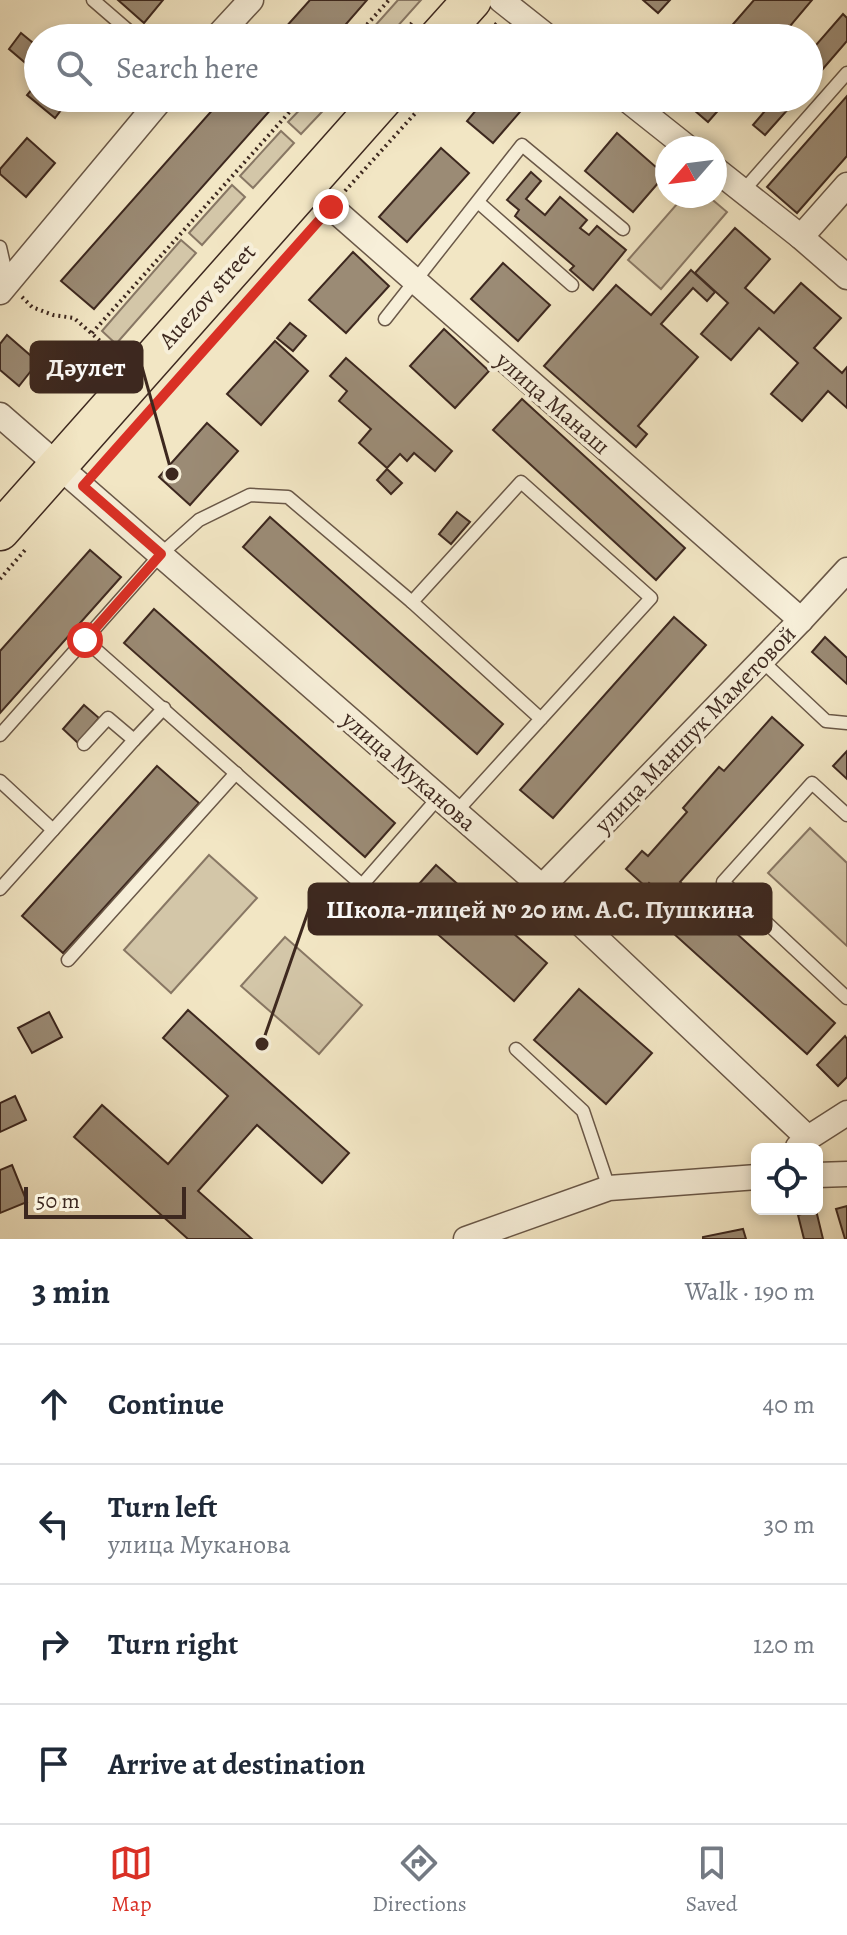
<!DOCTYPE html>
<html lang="en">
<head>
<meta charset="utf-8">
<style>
  :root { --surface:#fff; --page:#f6f6f7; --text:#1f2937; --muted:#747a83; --line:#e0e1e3; --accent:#d93025 }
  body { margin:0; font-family:Alegreya,serif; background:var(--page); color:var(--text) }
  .controls { position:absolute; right:24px; bottom:24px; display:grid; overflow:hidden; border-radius:12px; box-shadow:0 4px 12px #0003 }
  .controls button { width:72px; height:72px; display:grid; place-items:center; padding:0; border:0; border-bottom:2px solid var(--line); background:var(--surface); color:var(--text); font:40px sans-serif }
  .compass { position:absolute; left:655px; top:136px; width:72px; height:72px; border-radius:50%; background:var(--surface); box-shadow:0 4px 12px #0003; rotate:242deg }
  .scale { position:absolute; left:24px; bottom:20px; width:162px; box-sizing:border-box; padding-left:8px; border:4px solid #3d281f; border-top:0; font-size:22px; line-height:28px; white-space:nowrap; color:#3d281f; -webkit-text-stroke:6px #f7efd9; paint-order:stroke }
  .stop { position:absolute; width:24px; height:24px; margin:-18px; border:6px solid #d93025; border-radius:50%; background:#fff }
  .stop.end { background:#d93025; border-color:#fff; box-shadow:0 2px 8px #0008 }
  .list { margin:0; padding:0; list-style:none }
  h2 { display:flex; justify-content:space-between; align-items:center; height:104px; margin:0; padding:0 32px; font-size:34px }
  h2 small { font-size:26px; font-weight:400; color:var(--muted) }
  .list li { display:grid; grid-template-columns:52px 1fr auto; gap:24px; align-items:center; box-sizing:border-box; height:120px; padding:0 32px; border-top:2px solid var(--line) }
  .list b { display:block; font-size:30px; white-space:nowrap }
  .list p { margin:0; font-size:26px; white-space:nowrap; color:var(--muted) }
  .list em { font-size:26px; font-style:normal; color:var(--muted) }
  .icon { flex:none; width:44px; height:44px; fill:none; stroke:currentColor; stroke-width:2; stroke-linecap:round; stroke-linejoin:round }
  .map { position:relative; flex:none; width:847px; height:1239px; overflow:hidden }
  .search { position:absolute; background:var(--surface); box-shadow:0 4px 12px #0003; left:24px; right:24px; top:24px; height:88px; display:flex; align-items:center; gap:20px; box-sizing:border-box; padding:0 28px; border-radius:44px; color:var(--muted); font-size:30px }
  .sheet { height:584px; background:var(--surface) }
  nav { display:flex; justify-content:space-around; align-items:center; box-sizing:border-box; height:112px; border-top:2px solid var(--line); background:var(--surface); font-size:22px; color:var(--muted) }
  nav a { display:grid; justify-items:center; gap:4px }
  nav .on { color:var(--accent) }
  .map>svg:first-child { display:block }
  .green { fill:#d3c6a8; stroke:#887764; stroke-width:2 }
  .building { fill:#9b8b75; stroke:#3d281f; stroke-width:2 }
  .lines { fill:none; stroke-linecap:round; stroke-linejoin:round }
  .lane-casing { stroke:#6a5848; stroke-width:15 }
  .street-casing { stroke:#6a5848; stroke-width:27 }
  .primary-casing { stroke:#3d281f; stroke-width:41 }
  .path { stroke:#3d281f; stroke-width:4; stroke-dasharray:2 4; stroke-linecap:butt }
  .lane { stroke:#f7efd9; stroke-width:12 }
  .street { stroke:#f7efd9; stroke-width:24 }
  .primary { stroke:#f2e6c4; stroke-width:38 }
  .route { stroke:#d93025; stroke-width:10 }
  .labels { text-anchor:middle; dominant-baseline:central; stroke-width:8; stroke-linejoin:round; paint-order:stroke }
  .street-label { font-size:24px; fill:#3d281f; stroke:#f7efd9 }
  .leader { fill:none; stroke:#3d281f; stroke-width:3 }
  .callout-dot { fill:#3d281f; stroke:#f7efd9; stroke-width:3 }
  .callout { fill:#3d281f; stroke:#3d281f; stroke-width:3 }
  .callout-label { font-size:26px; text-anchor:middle; font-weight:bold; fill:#fff }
</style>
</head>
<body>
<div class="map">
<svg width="847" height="1239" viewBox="0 0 847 1239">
  <rect width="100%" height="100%" fill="#f2e6c4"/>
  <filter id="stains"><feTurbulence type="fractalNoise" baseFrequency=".0025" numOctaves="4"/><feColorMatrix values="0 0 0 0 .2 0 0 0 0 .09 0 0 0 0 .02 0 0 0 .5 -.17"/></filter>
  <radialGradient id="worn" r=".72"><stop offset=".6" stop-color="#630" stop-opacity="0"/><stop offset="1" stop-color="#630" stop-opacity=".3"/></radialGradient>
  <!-- green -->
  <g class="green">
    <path d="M398 0H421L387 38H364Z"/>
    <path d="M311 98H335L301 134 288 122Z"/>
    <path d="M281 131 294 143 253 188 240 176Z"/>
    <path d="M232 185 245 197 202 245 189 233Z"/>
    <path d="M684 196H708L727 212 661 289 628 260Z"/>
    <path d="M181 240 196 253 116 344 102 331Z"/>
    <path d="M810 828 847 863V946L768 873Z"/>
    <path d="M209 855 257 898 171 993 124 950Z"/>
    <path d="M285 937 362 1005 319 1054 241 986Z"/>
  </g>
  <!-- building -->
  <g class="building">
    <path d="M118 0H163L144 23Z"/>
    <path d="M310 0H367L334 38H276Z"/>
    <path d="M643 0H670L658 13Z"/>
    <path d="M754 0H812L780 38H721Z"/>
    <path d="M843 14 847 18V41L809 85V53Z"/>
    <path d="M21 33 38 47V69L36 72 9 49Z"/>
    <path d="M38 82V98H63L67 102 55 118 27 95Z"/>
    <path d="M847 96V156L797 213 767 187Z"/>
    <path d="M223 98H281L94 309 61 281Z"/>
    <path d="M486 98H532L493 143 467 121Z"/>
    <path d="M680 98H729L708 122Z"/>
    <path d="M776 98H798L765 135 753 125Z"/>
    <path d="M617 133 665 175 633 212 585 171Z"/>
    <path d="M27 138 55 163 26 197 0 174V169Z"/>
    <path d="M441 148 469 173 407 242 379 217Z"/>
    <path d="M531 172 541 181 526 199 545 215 560 197 587 220 580 228 589 235 597 226 626 250 593 290 570 270 574 266 515 216 519 210 507 200Z"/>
    <path d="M735 228 770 259 745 288 774 313 801 283 841 318 814 348 842 373 847 367V408L828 391 802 421 771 394 798 363 759 328 731 360 701 334 728 303 695 273Z"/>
    <path d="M353 252 389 286 346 333 309 300Z"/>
    <path d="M503 263 550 305 518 341 471 299Z"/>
    <path d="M691 270 715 292 707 301 693 288 661 324 698 357 638 426 647 434 636 447 544 366 616 285 651 315Z"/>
    <path d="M290 323 306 336 293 351 277 338Z"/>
    <path d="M444 329 489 371 455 408 410 366Z"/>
    <path d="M7 335 38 362 19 386 0 370V344Z"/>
    <path d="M275 341 308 371 261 425 227 394Z"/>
    <path d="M346 358 452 451 435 471 414 453 407 461 400 454 387 468 359 443 371 429 339 401 347 391 330 376Z"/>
    <path d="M522 399 685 548 656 580 493 430Z"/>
    <path d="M207 423 238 451 190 505 159 477Z"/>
    <path d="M387 469 402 483 391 494 377 480Z"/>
    <path d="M457 512 470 522 451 544 439 534Z"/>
    <path d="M270 517 503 724 477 754 243 547Z"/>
    <path d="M90 550 121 577 0 713V651Z"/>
    <path d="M154 609 395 823 365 857 124 643Z"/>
    <path d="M674 617 706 645 553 818 520 790Z"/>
    <path d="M825 637 847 658V684L812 652Z"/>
    <path d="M84 705 99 718 78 743 63 729Z"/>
    <path d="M772 717 803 745 680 882 835 1023 807 1054 653 915 667 899 649 883 646 887 626 869 642 851 648 856 687 812 683 808 719 767 724 771Z"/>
    <path d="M847 751V779L833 766Z"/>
    <path d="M157 766 199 803 63 953 22 916Z"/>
    <path d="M436 865 547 963 514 1001 402 903Z"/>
    <path d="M579 989 652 1053 606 1104 534 1040Z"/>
    <path d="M188 1010 349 1153 322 1183 257 1125 198 1191 252 1239H188L74 1137 102 1105 168 1164 228 1096 163 1038Z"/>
    <path d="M49 1012 62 1037 32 1053 18 1028Z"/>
    <path d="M845 1036 847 1039V1077L838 1086 817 1065Z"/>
    <path d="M15 1096 26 1120 0 1132V1103Z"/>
    <path d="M12 1165 27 1202 0 1213V1170Z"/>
    <path d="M847 1206V1239H845L836 1209Z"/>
    <path d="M816 1210 823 1239H804L798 1215Z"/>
    <path d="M743 1229 746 1239H703V1237Z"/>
  </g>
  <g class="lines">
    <!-- lane casing -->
    <g class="lane-casing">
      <g id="lane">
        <path d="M93 0 137 38"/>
        <path d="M743 191 847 73"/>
        <path d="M478 202 572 285"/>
        <path d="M0 247 8 282"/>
        <path d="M385 319 522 145 623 229"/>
        <path d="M85 640 362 885 438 798"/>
        <path d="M762 661 826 721 847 723"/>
        <path d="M0 735 161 554 199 520 250 495 288 497 412 602"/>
        <path d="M134 740 164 708"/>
        <path d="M0 781 53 830 134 740 108 718 84 744"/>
        <path d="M456 812 651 598 521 482 412 602 541 719"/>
        <path d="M847 815 812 783 723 882 847 998"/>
        <path d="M0 889 53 830"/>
        <path d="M68 960 236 773"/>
        <path d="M516 1049 583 1111 609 1188"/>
      </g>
    </g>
    <!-- street casing -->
    <g class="street-casing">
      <g id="street">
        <path d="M501 0 549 38"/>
        <path d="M216 38 251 0"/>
        <path d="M625 98 688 148"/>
        <path d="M715 169 801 237 847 277"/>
        <path d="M306 185 801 620"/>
        <path d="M801 237 847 185"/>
        <path d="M0 292 162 98"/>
        <path d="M0 415 542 887 808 1138"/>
        <path d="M542 887 801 620 847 570"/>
        <path d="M798 1147 808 1138 847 1113"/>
        <path d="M817 1175 847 1174"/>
        <path d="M466 1239 609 1188 757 1177"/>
      </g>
    </g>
    <!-- primary casing -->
    <g class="primary-casing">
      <g id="primary">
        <path d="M438 38 472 0"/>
        <path d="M0 531 384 98"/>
      </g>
    </g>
    <!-- path -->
    <g class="path">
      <path d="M355 38 389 0"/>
      <path d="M399 38 412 23"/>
      <path d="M483 38 497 23"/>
      <path d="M345 191 429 98"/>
      <path d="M22 297 32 307 53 315 74 318 116 355"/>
      <path d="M92 333 302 98"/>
      <path d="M98 469 318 222"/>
      <path d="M0 579 25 550"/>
    </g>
    <!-- lane -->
    <use href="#lane" class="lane"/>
    <!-- street -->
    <use href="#street" class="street"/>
    <!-- primary -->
    <use href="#primary" class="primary"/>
  </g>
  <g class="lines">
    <!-- route -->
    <path class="route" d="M85 640 161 554 83 486 331 207"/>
  </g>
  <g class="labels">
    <!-- street labels -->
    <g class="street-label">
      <text transform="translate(207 296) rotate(-48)">Auezov street</text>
      <text transform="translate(553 403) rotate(41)">улица Манаш</text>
      <text transform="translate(695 729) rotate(-46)">улица Маншук Маметовой</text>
      <text transform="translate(409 771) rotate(41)">улица Муканова</text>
    </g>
  </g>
  <!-- callouts -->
  <path class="leader" d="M172 474L142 367M262 1044L309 909"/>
  <g class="callout-dot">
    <circle cx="172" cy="474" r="8"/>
    <circle cx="262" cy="1044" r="8"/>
  </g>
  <g class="callout">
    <rect x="31" y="342" width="111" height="50" rx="8"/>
    <rect x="309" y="884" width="462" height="50" rx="8"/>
  </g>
  <g class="callout-label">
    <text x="86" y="376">Дәулет</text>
    <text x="540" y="918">Школа-лицей № 20 им. А.С. Пушкина</text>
  </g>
  <rect width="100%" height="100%" filter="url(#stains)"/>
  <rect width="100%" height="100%" fill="url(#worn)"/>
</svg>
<div class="controls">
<button><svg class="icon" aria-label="locate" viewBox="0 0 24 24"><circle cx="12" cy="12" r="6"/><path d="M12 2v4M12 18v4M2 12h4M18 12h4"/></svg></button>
</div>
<svg class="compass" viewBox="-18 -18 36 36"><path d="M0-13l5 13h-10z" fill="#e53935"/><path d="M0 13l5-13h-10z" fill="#747a83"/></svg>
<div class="scale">50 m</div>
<div class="stop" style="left:85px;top:640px"></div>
<div class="stop end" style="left:331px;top:207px"></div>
<div class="search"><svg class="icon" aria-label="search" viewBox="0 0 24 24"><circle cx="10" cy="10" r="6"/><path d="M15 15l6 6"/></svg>Search here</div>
</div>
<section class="sheet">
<h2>3 min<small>Walk · 190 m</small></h2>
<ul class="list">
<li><svg class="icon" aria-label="ahead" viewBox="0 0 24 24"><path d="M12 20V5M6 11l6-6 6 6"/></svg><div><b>Continue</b></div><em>40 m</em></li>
<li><svg class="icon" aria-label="left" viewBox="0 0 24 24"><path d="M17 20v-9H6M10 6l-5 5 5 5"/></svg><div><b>Turn left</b><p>улица Муканова</p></div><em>30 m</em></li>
<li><svg class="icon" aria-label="right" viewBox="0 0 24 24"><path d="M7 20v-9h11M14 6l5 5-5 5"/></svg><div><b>Turn right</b></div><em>120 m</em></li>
<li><svg class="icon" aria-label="arrive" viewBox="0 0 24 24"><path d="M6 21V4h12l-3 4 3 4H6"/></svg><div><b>Arrive at destination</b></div></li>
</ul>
</section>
<nav>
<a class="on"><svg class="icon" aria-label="map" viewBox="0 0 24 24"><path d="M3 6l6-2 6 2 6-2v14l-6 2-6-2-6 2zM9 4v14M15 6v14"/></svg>Map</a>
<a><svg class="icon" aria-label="directions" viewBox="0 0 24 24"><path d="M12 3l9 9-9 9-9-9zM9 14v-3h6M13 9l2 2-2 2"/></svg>Directions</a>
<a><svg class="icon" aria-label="saved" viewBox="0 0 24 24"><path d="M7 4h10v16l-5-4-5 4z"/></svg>Saved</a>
</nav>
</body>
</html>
